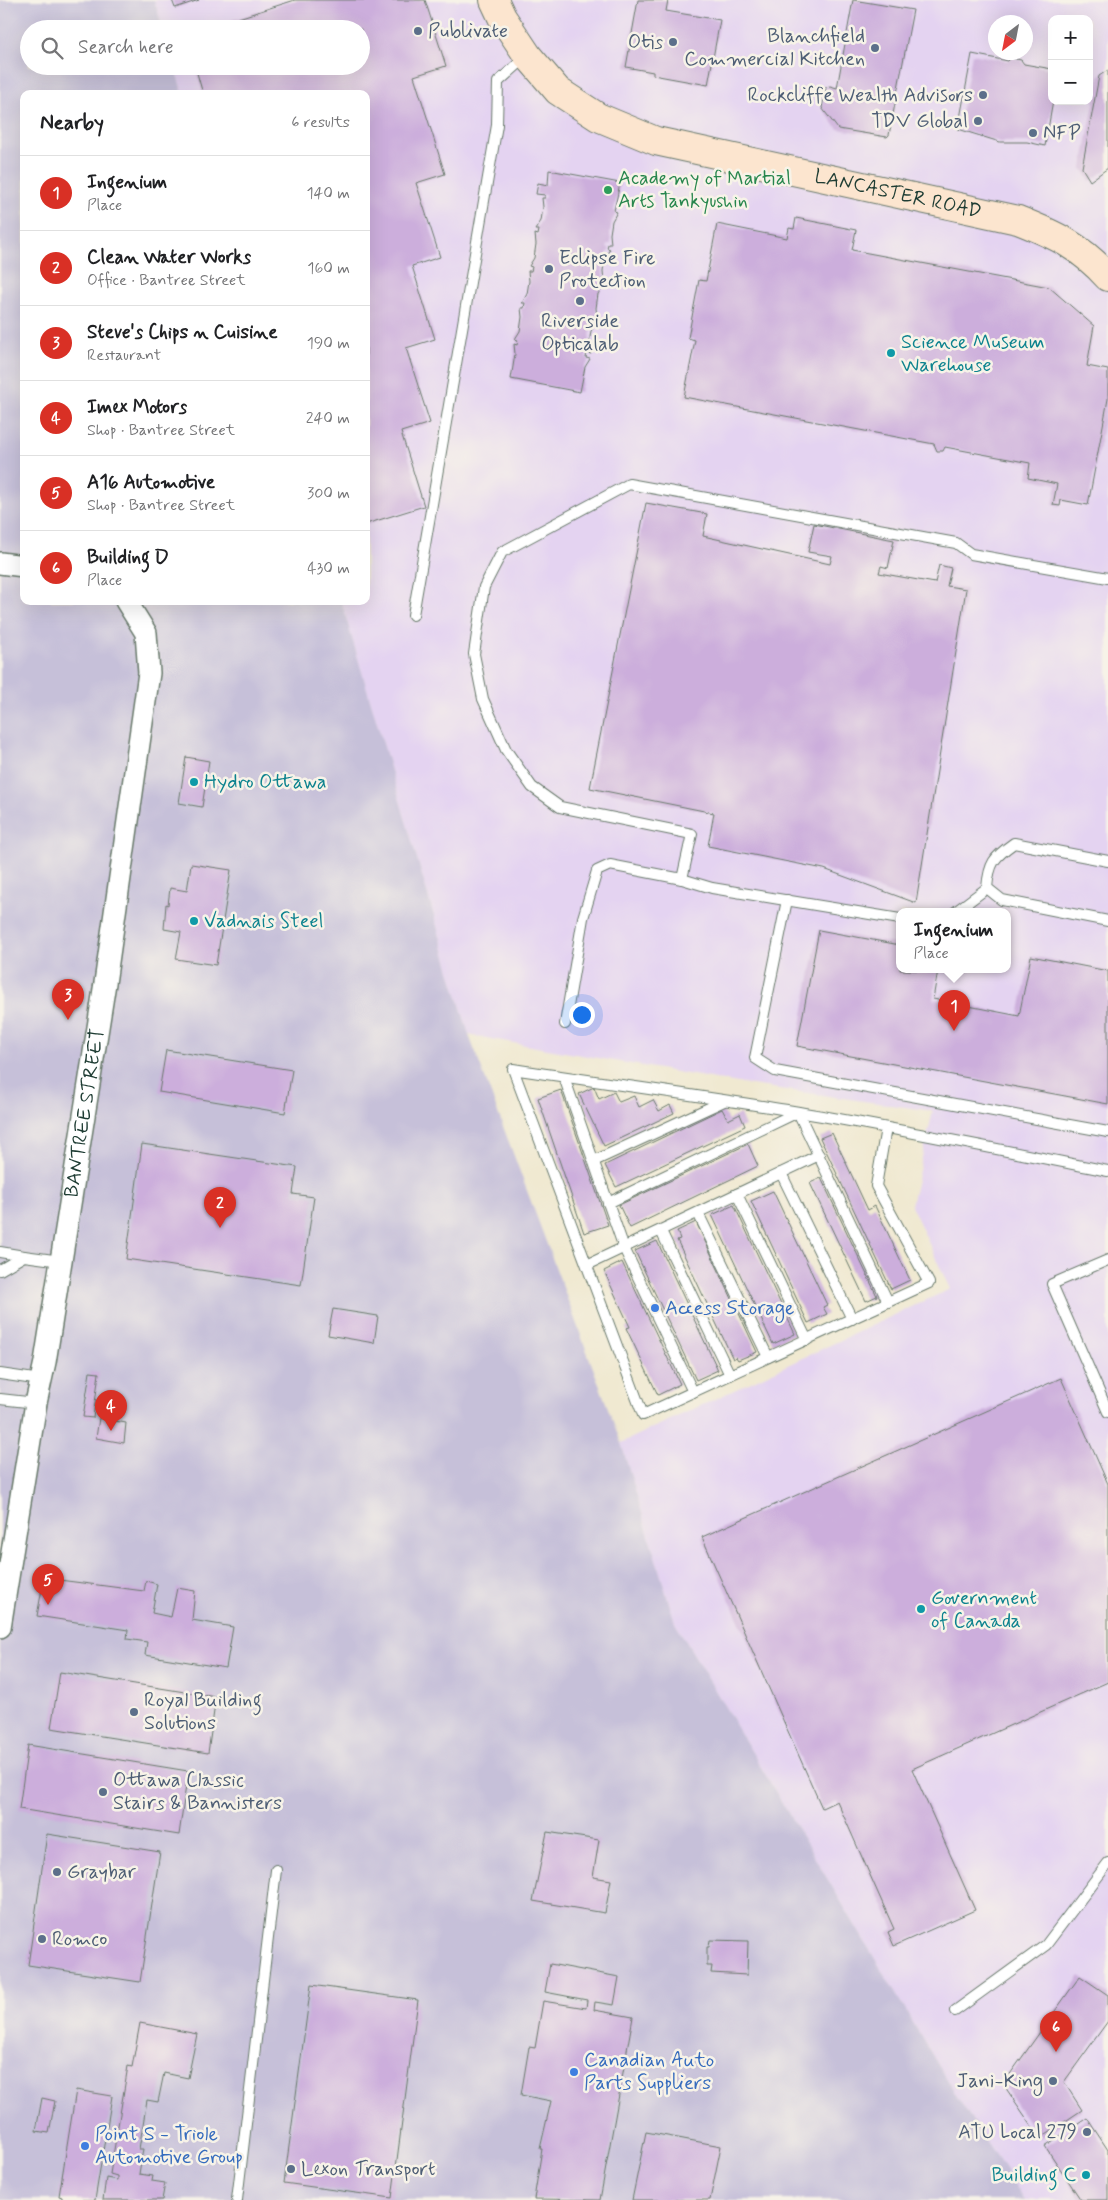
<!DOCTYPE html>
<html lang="en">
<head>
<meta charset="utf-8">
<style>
  :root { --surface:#fff; --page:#f2f2f2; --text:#202124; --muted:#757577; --line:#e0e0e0; --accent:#d93025 }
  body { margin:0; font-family:Mynerve,sans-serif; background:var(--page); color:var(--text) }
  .controls { position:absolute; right:15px; top:15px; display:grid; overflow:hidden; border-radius:10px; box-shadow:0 5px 20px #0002 }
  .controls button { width:45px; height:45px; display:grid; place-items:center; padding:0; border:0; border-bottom:1px solid var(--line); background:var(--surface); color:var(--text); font:25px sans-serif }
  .compass { position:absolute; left:988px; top:15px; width:45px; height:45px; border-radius:50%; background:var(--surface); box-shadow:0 5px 20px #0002; rotate:212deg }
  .you { position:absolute; left:581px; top:1014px; width:18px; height:18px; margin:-12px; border:4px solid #fff; border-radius:50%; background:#1a73e8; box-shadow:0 0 0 8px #1a73e833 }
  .badge { display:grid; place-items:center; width:32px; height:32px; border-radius:50%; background:var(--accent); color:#fff; font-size:16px; font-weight:700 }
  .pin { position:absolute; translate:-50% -41px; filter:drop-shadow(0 1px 2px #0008) }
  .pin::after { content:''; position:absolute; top:26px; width:18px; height:15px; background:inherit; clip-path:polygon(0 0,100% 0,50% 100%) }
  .popup { position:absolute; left:896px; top:908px; width:115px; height:65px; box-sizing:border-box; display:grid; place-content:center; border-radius:10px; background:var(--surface); filter:drop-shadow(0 1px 4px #0005); font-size:16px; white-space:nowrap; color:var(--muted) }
  .popup b { font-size:19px; color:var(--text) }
  .popup::after { content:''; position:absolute; left:50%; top:100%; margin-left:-10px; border:10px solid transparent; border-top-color:var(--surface) }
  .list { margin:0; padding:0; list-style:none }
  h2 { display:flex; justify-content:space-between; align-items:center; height:65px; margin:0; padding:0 20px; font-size:21px }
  h2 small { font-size:16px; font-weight:400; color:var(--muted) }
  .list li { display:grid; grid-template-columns:32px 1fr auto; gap:15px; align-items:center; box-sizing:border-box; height:75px; padding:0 20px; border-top:1px solid var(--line) }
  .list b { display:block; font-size:19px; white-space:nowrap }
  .list p { margin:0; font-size:16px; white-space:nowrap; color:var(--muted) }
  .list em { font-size:16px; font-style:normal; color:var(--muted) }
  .icon { flex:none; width:28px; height:28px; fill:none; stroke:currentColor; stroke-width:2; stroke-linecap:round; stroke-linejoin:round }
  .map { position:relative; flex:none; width:1108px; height:2200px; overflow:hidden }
  .search { position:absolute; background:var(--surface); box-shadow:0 5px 20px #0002; left:20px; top:20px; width:350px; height:55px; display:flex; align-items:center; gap:12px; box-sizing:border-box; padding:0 18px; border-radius:28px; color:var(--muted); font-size:19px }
  .panel { position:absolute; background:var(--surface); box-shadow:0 5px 20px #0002; left:20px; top:90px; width:350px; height:515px; border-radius:10px }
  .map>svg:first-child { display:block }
  .built { fill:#e4d3f1; fill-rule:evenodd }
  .industrial { fill:#c6c0d9 }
  .building { fill:#ccaedc }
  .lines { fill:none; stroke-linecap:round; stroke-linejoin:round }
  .lane-casing { stroke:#68796b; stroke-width:12 }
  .street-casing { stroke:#68796b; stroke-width:24 }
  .secondary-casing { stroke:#68796b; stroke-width:30 }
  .lane { stroke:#fff; stroke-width:10 }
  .street { stroke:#fff; stroke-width:21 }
  .secondary { stroke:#fce5cf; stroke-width:28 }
  .service-dot { fill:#5c6f8a; stroke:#f7f3e8; stroke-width:2 }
  .leisure-dot { fill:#2e9e5b; stroke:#f7f3e8; stroke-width:2 }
  .culture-dot { fill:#0f9aa8; stroke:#f7f3e8; stroke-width:2 }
  .shop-dot { fill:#3f7fe0; stroke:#f7f3e8; stroke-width:2 }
  .labels { text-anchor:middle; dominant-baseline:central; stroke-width:5; stroke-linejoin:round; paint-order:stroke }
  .service-label { font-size:20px; fill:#4e5e75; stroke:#f7f3e8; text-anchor:start }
  .leisure-label { font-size:20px; fill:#27864d; stroke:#f7f3e8; text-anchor:start }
  .street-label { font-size:20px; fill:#1f3d34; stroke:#f7f3e8 }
  .culture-label { font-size:20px; fill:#0d838f; stroke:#f7f3e8; text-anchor:start }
  .shop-label { font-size:20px; fill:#366cbe; stroke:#f7f3e8; text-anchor:start }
</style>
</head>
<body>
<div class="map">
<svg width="1108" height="2200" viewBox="0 0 1108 2200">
  <rect width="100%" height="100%" fill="#f7f3e8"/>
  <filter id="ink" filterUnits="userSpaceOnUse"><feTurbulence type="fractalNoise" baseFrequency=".02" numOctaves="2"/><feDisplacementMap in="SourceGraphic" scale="10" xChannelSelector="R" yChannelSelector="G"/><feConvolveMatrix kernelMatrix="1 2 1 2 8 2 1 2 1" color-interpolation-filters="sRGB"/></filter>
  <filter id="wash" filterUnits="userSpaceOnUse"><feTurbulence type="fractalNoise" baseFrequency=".0096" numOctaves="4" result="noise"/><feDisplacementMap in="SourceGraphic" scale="20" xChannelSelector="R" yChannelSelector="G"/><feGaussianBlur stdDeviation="1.12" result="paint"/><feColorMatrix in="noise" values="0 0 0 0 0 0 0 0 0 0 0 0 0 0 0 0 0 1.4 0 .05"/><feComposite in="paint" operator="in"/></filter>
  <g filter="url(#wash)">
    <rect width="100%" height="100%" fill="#f0e9d1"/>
    <!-- built -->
    <path class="built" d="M154 0H1108V2200H1025L959 2100 675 1623 621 1443 950 1289 911 1205 933 1111 738 1083 469 1035 341 601H366V94H183L174 66H361V29H163ZM1052 19H1089V101H1052ZM996 22H1026V52H996ZM900 912H1008V970H900Z"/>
    <!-- industrial -->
    <path class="industrial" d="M0 0H154L163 29H29V66H174L183 94H24V601H341L469 1035 621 1443 675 1623 959 2100 1025 2200H0Z"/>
    <g id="blocks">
      <!-- building -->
      <g class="building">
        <path d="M172 0H199L175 8Z"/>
        <path d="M295 0H425L446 66 414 76 445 174 416 183 440 257 412 266 435 339 406 348 430 423 401 432 424 506 366 524V94H203L195 66H361V29H204Z"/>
        <path d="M638 0H668L666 11 720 20 708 85 653 75V72L626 67Z"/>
        <path d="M853 0 913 10 889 135 887 137 838 129 822 108 826 87 830 86 837 88Z"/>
        <path d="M972 54 1008 61 1011 58 1021 60 1024 64 1052 69 1053 101 1045 146 1027 142H1000L958 129Z"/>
        <path d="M1108 70V168L1090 181 1082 168 1099 76Z"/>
        <path d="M549 170 620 183 614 211 617 212 612 221 610 234 611 244H608L607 248 610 249 605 257 603 271 604 281 601 280 600 285H604L598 294 596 308 597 318 594 317 593 321 597 322 591 331 589 344 591 354 587 353 586 358 590 359 585 367 580 392 511 379 515 354 514 344 517 345 518 340 515 339 520 331 522 317 521 308H524L525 303H522L527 294 529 281 528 271H531L532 267 529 266 534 258 536 244 535 234 538 235 539 230H535L541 221 543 207 542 198H545V195L536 194 538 183 548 185Z"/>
        <path d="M796 218 856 230 852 250 1049 287 1094 326 1087 366 1108 370V399L1088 505 1061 500 1060 506 1053 505 1057 484 1028 478 1030 463 945 447 943 451H937L934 444 684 397 695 340 688 338 699 280 706 281 717 224 787 238 789 228 794 229Z"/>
        <path d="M646 503 707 514 703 536 830 564 832 556 808 552 814 524 894 540 888 568 881 566 879 573 935 583 939 565 951 568 947 586 966 589 916 903 824 869 708 846 714 813 590 788Z"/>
        <path d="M186 757 209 761 202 807 179 803Z"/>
        <path d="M191 864 231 870 216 965 176 959 181 932 164 929 166 904 168 905 170 888 187 891Z"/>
        <path d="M819 930 900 945V970H938L933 999 1019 1016 1031 956 1108 971V1104L797 1046Z"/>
        <path d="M166 1050 292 1070 285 1113 159 1092Z"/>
        <path d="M594 1087 599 1099 614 1092 619 1102 634 1096 639 1107 653 1100 659 1111 670 1105 674 1113 604 1146 579 1094Z"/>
        <path d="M561 1090 608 1225 584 1233 538 1098Z"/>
        <path d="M722 1109 728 1120 740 1114 745 1126 616 1187 605 1165Z"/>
        <path d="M832 1133 868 1210 875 1206 910 1280 891 1289 820 1138Z"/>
        <path d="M142 1144 297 1167 293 1194 314 1197 301 1285 126 1259Z"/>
        <path d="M748 1144 758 1166 630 1228 619 1205Z"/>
        <path d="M821 1178 877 1296 866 1301 810 1183Z"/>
        <path d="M773 1191 827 1305 823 1307 827 1314 808 1323 751 1201Z"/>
        <path d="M734 1205 795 1334 773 1344 712 1215Z"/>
        <path d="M696 1222 757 1352 738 1360 736 1357 733 1359 677 1240 680 1239 677 1231Z"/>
        <path d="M657 1241 718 1370 696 1380 635 1251Z"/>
        <path d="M622 1262 680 1384 658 1395 626 1328 630 1327 604 1271Z"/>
        <path d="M333 1309 378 1316 374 1343 328 1335Z"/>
        <path d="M90 1372 99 1373 93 1418 83 1417Z"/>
        <path d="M1061 1378 1108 1484V1682L912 1769 975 1910 894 1946 888 1932 894 1929 837 1801 822 1808 702 1537Z"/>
        <path d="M99 1418 126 1423 124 1443 96 1438Z"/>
        <path d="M44 1578 144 1591 146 1581 157 1584 152 1613 171 1617 177 1588 195 1591 192 1620 233 1627 226 1668 145 1655 147 1642 127 1639 128 1630 37 1616Z"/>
        <path d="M60 1672 216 1697 208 1753 51 1728Z"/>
        <path d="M28 1745 188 1771 179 1835 19 1809Z"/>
        <path d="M547 1832 599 1840 593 1877 611 1880 605 1913 533 1901Z"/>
        <path d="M47 1834 160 1852 140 1982 28 1965Z"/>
        <path d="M710 1940 748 1941 747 1975 711 1973 712 1966H707V1947H709Z"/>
        <path d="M550 1964 619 1977 614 2005 595 2002 594 2010 633 2017 600 2200 534 2199 542 2149H540L551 2101 521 2095 529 2047 535 2048 543 2001 586 2008 587 2000 545 1992Z"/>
        <path d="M1080 1976 1108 1995V2021L1064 2082 1082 2110 1040 2138 1003 2084Z"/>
        <path d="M311 1985 418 2000 392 2198 284 2183Z"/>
        <path d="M140 2023 197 2034 188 2078 164 2073 158 2102 147 2100 139 2149H143L139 2174 153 2176 152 2181 165 2183 162 2200H103L106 2178 117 2180V2176L110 2174 128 2066 132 2067Z"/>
        <path d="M76 2090 112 2096 95 2200H62V2197L59 2196Z"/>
        <path d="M42 2098 55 2101 49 2133 36 2131Z"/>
        <path d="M1087 2118 1108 2150V2200H1081L1045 2146Z"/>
        <path d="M646 2132 721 2146 710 2200H632Z"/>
      </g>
    </g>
  </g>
  <g filter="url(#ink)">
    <use href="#blocks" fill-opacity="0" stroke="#68796b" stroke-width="1"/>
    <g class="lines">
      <!-- lane casing -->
      <g class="lane-casing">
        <g id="lane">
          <path d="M413 615 497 125 498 82 527 56"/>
          <path d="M1108 861 1014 843C994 857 989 863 987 888L1002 900 1108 921"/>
          <path d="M682 879 692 834 560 807 532 787 506 750 483 699 474 654 484 587 502 552 629 484 956 543 971 554 1108 578"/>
          <path d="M787 900 755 1058 775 1071 1108 1132"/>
          <path d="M955 912 987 888"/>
          <path d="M565 1024 583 918 597 871 610 865 682 879 712 888 900 919"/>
          <path d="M564 1077 624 1248 693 1392"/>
          <path d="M886 1128 876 1186 929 1283 643 1415 513 1069C605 1083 696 1095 787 1110 895 1128 1001 1150 1108 1171"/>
          <path d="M594 1161 724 1101"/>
          <path d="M781 1173 852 1319"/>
          <path d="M737 1194 807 1340"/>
          <path d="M608 1203 798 1112 888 1302"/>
          <path d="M698 1213 768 1357"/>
          <path d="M661 1231 730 1375"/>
          <path d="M0 1252 24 1256"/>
          <path d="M1108 1260 1052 1284 1108 1412"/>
          <path d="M587 1265 819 1155"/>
          <path d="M0 1270 24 1256 61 1261"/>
          <path d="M0 1374 41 1380"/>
          <path d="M0 1399 36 1403"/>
          <path d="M955 2011 1046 1945 1108 1863"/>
          <path d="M237 2200 276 1870"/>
        </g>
      </g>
      <!-- street casing -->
      <g class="street-casing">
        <g id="street">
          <path d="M0 563 24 566"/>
          <path id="s1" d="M0 1627 36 1403 45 1362 105 983 149 673 146 633 126 601"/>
        </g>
      </g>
      <!-- secondary casing -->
      <g class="secondary-casing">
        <g id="secondary">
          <path id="s2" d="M494 0 502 17 528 56 558 91 598 117 656 141 1018 220C1056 235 1080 246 1108 277"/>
        </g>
      </g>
      <!-- lane -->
      <use href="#lane" class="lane"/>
      <!-- street -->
      <use href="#street" class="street"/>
      <!-- secondary -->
      <use href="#secondary" class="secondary"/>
    </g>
  </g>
  <!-- markers -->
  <g class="service-dot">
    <circle cx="418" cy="31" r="5"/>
    <circle cx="673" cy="42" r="5"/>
    <circle cx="875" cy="48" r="5"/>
    <circle cx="983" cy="95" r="5"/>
    <circle cx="978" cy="121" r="5"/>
    <circle cx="1033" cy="133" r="5"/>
    <circle cx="549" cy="269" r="5"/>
    <circle cx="580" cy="301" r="5"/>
    <circle cx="134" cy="1712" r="5"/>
    <circle cx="103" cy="1792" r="5"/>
    <circle cx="57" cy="1872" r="5"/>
    <circle cx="42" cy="1939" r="5"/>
    <circle cx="1053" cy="2081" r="5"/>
    <circle cx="1087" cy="2132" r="5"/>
    <circle cx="291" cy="2169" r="5"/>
  </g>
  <circle class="leisure-dot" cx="608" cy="190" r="5"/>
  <g class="culture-dot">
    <circle cx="891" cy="353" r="5"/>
    <circle cx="194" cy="782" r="5"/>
    <circle cx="194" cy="921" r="5"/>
    <circle cx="921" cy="1609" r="5"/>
    <circle cx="1086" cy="2175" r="5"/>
  </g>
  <g class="shop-dot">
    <circle cx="655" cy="1308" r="5"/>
    <circle cx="574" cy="2072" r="5"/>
    <circle cx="85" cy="2146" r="5"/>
  </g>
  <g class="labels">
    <!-- service labels -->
    <g class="service-label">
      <text x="428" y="31">Publivate</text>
      <text x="865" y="36" text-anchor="end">Blanchfield<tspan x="865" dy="23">Commercial Kitchen</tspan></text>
      <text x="663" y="42" text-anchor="end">Otis</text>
      <text x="973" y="95" text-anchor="end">Rockcliffe Wealth Advisors</text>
      <text x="968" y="121" text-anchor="end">TDV Global</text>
      <text x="1043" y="133">NFP</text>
      <text x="559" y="258">Eclipse Fire<tspan x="559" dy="23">Protection</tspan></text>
      <text x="580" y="321" text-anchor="middle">Riverside<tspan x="580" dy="23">Opticalab</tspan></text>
      <text x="144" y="1700">Royal Building<tspan x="144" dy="23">Solutions</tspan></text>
      <text x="113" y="1780">Ottawa Classic<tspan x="113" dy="23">Stairs &amp; Bannisters</tspan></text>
      <text x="67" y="1872">Graybar</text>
      <text x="52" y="1939">Romco</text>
      <text x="1043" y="2081" text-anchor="end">Jani-King</text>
      <text x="1077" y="2132" text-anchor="end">ATU Local 279</text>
      <text x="301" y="2169">Lexon Transport</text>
    </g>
    <!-- leisure labels -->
    <g class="leisure-label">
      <text x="618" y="178">Academy of Martial<tspan x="618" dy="23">Arts Tankyushin</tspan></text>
    </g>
    <!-- street labels -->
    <g class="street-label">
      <text stroke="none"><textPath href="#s2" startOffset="470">LANCASTER ROAD</textPath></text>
      <text stroke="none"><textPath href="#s1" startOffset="521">BANTREE STREET</textPath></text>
    </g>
    <!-- culture labels -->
    <g class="culture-label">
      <text x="901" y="342">Science Museum<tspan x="901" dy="23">Warehouse</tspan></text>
      <text x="204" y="782">Hydro Ottawa</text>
      <text x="204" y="921">Vadnais Steel</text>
      <text x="931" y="1598">Government<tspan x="931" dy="23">of Canada</tspan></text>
      <text x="1076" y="2175" text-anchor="end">Building C</text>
    </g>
    <!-- shop labels -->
    <g class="shop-label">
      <text x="665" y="1308">Access Storage</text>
      <text x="584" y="2060">Canadian Auto<tspan x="584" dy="23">Parts Suppliers</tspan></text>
      <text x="95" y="2134">Point S - Triole<tspan x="95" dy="23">Automotive Group</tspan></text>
    </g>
  </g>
</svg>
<div class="controls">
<button>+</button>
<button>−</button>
</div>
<svg class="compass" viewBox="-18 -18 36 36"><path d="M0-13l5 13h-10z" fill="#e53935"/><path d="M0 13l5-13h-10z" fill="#757577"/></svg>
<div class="you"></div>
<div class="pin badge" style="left:954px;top:1031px">1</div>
<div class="popup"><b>Ingenium</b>Place</div>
<div class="pin badge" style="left:220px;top:1228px">2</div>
<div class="pin badge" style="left:68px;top:1020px">3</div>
<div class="pin badge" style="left:111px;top:1431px">4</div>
<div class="pin badge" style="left:48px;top:1605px">5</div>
<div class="pin badge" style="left:1056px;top:2052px">6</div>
<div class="search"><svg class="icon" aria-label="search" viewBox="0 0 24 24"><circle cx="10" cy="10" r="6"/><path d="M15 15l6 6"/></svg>Search here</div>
<section class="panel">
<h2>Nearby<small>6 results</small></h2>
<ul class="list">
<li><span class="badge">1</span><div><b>Ingenium</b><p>Place</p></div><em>140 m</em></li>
<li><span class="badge">2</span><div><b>Clean Water Works</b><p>Office · Bantree Street</p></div><em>160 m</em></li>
<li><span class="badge">3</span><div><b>Steve's Chips n Cuisine</b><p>Restaurant</p></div><em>190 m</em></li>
<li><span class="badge">4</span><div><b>Imex Motors</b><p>Shop · Bantree Street</p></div><em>240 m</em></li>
<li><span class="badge">5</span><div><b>A16 Automotive</b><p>Shop · Bantree Street</p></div><em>300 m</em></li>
<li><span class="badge">6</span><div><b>Building D</b><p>Place</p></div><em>430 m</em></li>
</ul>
</section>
</div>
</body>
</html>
